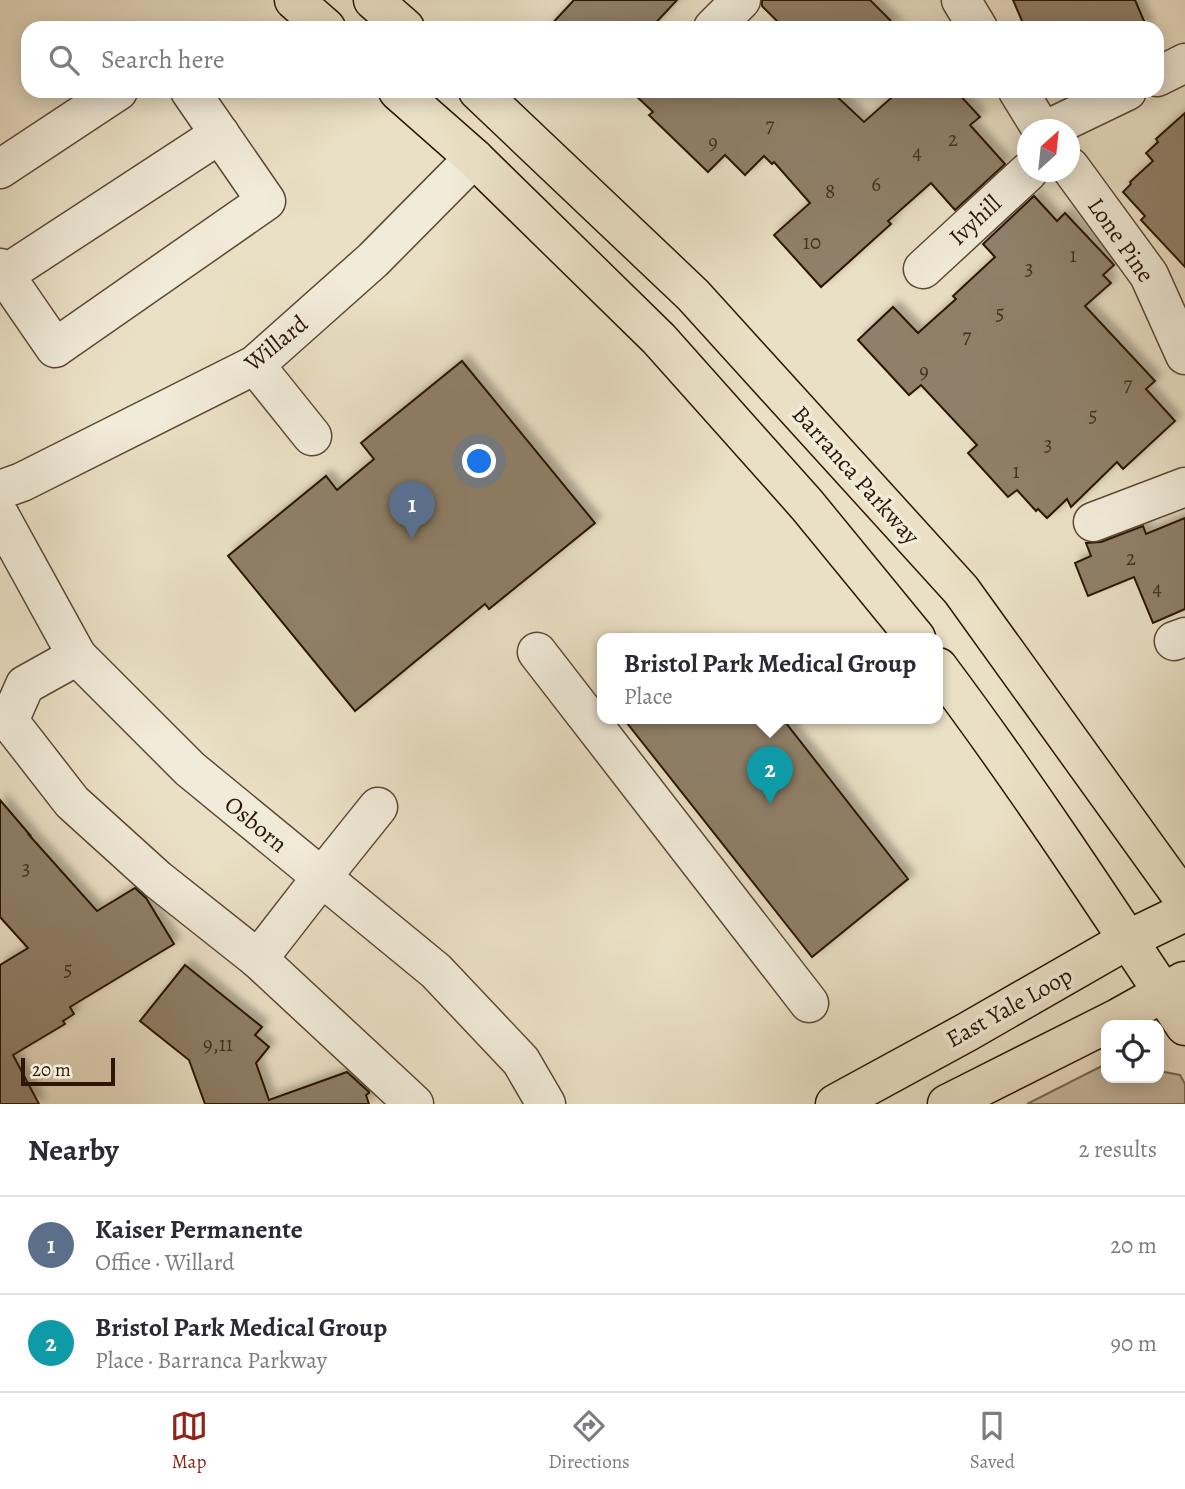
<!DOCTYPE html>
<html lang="en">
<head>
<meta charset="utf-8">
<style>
  :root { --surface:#fff; --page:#f7f7f7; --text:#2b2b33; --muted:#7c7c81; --line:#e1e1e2; --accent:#8f2418 }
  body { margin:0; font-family:Alegreya,serif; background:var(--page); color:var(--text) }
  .controls { position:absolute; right:21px; bottom:21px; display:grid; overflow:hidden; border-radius:14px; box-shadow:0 4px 18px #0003 }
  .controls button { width:63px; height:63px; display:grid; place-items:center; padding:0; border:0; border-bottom:2px solid var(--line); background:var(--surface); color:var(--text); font:35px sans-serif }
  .compass { position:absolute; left:1017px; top:119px; width:63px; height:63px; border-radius:50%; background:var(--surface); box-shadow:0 4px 18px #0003; rotate:27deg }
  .scale { position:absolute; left:21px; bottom:18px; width:94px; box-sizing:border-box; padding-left:7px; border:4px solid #2c1706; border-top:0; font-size:19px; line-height:24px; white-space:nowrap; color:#2c1706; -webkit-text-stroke:5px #f1ebd9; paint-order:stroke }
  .you { position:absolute; left:480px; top:462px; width:24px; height:24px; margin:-18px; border:5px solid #fff; border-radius:50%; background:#1a73e8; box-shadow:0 0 0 10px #1a73e833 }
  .badge { display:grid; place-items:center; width:46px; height:46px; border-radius:50%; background:var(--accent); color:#fff; font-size:23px; font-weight:700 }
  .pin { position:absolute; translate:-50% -58px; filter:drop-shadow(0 2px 4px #0008) }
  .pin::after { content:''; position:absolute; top:37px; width:24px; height:21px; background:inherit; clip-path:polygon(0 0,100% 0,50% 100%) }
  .popup { position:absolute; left:597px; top:633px; width:346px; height:91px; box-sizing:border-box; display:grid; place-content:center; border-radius:14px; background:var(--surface); filter:drop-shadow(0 2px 5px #0005); font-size:23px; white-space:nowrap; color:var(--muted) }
  .popup b { font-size:26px; color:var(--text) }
  .popup::after { content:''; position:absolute; left:50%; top:100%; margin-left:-14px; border:14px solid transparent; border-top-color:var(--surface) }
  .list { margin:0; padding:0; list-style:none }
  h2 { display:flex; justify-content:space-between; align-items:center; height:91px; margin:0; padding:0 28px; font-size:30px }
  h2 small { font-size:23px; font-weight:400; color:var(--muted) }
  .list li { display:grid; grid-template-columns:46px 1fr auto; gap:21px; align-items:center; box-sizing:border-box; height:98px; padding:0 28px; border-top:2px solid var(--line) }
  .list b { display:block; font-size:26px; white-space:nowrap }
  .list p { margin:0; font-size:23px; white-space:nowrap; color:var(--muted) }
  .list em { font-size:23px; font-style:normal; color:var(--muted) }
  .icon { flex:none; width:38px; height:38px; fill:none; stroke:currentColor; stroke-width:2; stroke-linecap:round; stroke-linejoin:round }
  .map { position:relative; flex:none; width:1185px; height:1104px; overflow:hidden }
  .search { position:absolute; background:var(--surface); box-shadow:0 4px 18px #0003; left:21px; right:21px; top:21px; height:77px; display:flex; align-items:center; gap:18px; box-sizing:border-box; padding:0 24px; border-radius:21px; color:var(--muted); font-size:26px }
  .sheet { height:287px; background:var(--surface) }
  nav { display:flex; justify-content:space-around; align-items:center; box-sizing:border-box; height:98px; border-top:2px solid var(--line); background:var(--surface); font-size:19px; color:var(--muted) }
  nav a { display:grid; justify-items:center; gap:4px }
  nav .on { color:var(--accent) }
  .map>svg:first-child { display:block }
  .green { fill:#cabea5; stroke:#7b6a56; stroke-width:2 }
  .building { fill:#8f8069; stroke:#2c1706; stroke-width:2; filter:url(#shadow) }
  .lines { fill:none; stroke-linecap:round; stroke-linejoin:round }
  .minor-casing { stroke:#5c4936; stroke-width:41 }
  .major-casing { stroke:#2c1706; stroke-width:41 }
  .minor { stroke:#f1ebd9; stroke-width:38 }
  .major { stroke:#eae0c5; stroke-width:38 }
  .labels { text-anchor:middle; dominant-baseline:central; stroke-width:7; stroke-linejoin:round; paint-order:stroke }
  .number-label { font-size:21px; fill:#45311f }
  .street-label { font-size:24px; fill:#2c1706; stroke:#f1ebd9 }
</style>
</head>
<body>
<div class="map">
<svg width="1185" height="1104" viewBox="0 0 1185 1104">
  <defs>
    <filter id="shadow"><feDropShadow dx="6" dy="-6" stdDeviation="3.5" flood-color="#0004"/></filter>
  </defs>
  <rect width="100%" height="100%" fill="#eae0c5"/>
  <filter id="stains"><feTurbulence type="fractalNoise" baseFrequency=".00286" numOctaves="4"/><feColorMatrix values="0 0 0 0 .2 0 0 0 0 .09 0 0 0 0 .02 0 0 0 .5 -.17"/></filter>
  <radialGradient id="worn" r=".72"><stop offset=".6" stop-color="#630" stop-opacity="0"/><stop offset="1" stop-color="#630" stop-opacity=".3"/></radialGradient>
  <!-- green -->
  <path class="green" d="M1106 1064V1078H1159V1071L1180 1075 1185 1084V1104H1027Z"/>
  <!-- building -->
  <g class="building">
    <path d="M574 0H677L651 28H548Z"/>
    <path d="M762 0H870L898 28H784L762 6Z"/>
    <path d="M1013 0H1135L1147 28H1025Z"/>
    <path d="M631 91H831L864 122 899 91H956L980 117 970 125 1005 164 955 210 931 183 888 221 891 224 821 287 774 235 810 203 774 162 772 164 764 156 745 175 725 155 708 172 649 115 653 112Z"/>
    <path d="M1185 113V267L1141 220 1145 216 1123 192 1131 184 1130 182 1153 161 1146 153 1158 142 1156 139Z"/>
    <path d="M1034 196 1057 221 1065 213 1114 265 1103 275 1111 283 1085 306 1155 381 1146 389 1175 421 1123 469 1117 462 1071 507 1067 499 1047 518 1038 509 1036 511 1017 490 1008 497 968 453 977 445 921 385 909 395 858 340 893 307 918 333 956 299 953 296 995 257 983 244Z"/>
    <path d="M462 361 595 523 489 609 485 604 355 711 228 556 326 476 337 490 374 459 361 443Z"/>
    <path d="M1185 518V609L1153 623 1134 577 1088 596 1075 563 1091 556 1086 543 1101 542 1143 526 1146 534Z"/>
    <path d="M623 718H782L908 879 812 957Z"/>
    <path d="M0 800 30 835H29L97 911 135 888 146 898 174 944 70 1007 74 1014 63 1021 65 1024 13 1055 39 1104H0V965L28 948 0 917Z"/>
    <path d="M185 965 262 1027 255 1035 269 1047 256 1063 269 1100 347 1072 369 1092V1093L366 1095 369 1104H205L189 1060 140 1021Z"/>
  </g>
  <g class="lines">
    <!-- minor casing -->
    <g class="minor-casing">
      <g id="minor">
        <path d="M961 0 978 28"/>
        <path d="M713 28 741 0"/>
        <path d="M1157 77 1185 63"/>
        <path d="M1018 91 1042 130"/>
        <path d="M1046 130 1127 91"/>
        <path d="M1070 167 1149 275 1185 355"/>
        <path d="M0 169 118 91"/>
        <path d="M0 268 55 348 266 201 190 91"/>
        <path d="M923 269 1028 172"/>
        <path d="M4 275 220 134"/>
        <path d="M255 365 312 436"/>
        <path d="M0 490 22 482 255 365 373 260 474 158"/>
        <path d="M0 516 77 656 190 769 436 971 521 1061 546 1104"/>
        <path d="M1093 522 1185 487"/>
        <path d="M1174 641 1185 637"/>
        <path d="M537 652 809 1003"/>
        <path d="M77 656 25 685 9 721 72 802 157 879 258 959 414 1104"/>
        <path d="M258 959 321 878 378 807"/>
      </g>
    </g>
    <!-- major casing -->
    <g class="major-casing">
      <g id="major">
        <path d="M294 0 326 28"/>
        <path d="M373 0 405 28"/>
        <path d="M398 91 474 158 659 339 807 505 916 638"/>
        <path d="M478 91 693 295 961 590 1185 901"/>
        <path d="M938 667C1025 783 1105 905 1185 1026"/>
        <path d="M835 1104 967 1032 1129 939 1185 912"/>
        <path d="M947 1104 1118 1018 1184 981"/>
      </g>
    </g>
    <!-- minor -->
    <use href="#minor" class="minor"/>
    <!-- major -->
    <use href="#major" class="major"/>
  </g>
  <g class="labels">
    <!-- number labels -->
    <g class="number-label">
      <text x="770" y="125">7</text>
      <text x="953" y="139">2</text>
      <text x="713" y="142">9</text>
      <text x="917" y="152">4</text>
      <text x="876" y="184">6</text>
      <text x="830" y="191">8</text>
      <text x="812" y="242">10</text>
      <text x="1073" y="255">1</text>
      <text x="1029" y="268">3</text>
      <text x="1000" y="313">5</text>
      <text x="967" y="336">7</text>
      <text x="924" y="371">9</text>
      <text x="1128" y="384">7</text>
      <text x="1093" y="415">5</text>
      <text x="1048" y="444">3</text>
      <text x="1016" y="471">1</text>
      <text x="1131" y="558">2</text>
      <text x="1157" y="588">4</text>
      <text x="26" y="868">3</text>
      <text x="68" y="969">5</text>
      <text x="218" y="1044">9,11</text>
    </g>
    <!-- street labels -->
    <g class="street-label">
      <text transform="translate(975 220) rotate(-43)">Ivyhill</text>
      <text transform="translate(1121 240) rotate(55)">Lone Pine</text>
      <text transform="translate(276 343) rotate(-39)">Willard</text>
      <text transform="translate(856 475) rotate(48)">Barranca Parkway</text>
      <text transform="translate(256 824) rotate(40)">Osborn</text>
      <text transform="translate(1009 1007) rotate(-29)">East Yale Loop</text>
    </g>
  </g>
  <rect width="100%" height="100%" filter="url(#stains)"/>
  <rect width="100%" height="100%" fill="url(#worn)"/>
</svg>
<div class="controls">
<button><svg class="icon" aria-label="locate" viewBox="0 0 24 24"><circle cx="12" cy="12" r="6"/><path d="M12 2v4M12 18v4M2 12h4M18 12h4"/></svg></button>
</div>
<svg class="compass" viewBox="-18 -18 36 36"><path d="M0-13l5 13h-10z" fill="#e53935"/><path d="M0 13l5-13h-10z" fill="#7c7c81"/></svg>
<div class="scale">20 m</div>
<div class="you"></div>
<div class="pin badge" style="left:412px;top:539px;background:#5c6f8a">1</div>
<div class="pin badge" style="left:770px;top:804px;background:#0f9aa8">2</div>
<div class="popup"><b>Bristol Park Medical Group</b>Place</div>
<div class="search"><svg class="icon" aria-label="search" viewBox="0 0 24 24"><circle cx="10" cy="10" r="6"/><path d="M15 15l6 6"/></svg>Search here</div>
</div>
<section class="sheet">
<h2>Nearby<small>2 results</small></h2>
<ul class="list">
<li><span class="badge" style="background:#5c6f8a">1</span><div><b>Kaiser Permanente</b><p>Office · Willard</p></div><em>20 m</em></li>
<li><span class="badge" style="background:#0f9aa8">2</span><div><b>Bristol Park Medical Group</b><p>Place · Barranca Parkway</p></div><em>90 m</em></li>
</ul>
</section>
<nav>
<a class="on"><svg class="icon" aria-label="map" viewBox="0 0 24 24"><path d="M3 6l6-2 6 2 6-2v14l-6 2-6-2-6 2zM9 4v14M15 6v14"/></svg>Map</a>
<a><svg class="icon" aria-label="directions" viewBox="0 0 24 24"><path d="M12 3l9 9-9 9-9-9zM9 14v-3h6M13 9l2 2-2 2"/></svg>Directions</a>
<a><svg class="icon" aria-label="saved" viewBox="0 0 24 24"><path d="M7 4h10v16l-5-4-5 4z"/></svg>Saved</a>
</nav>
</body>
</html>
